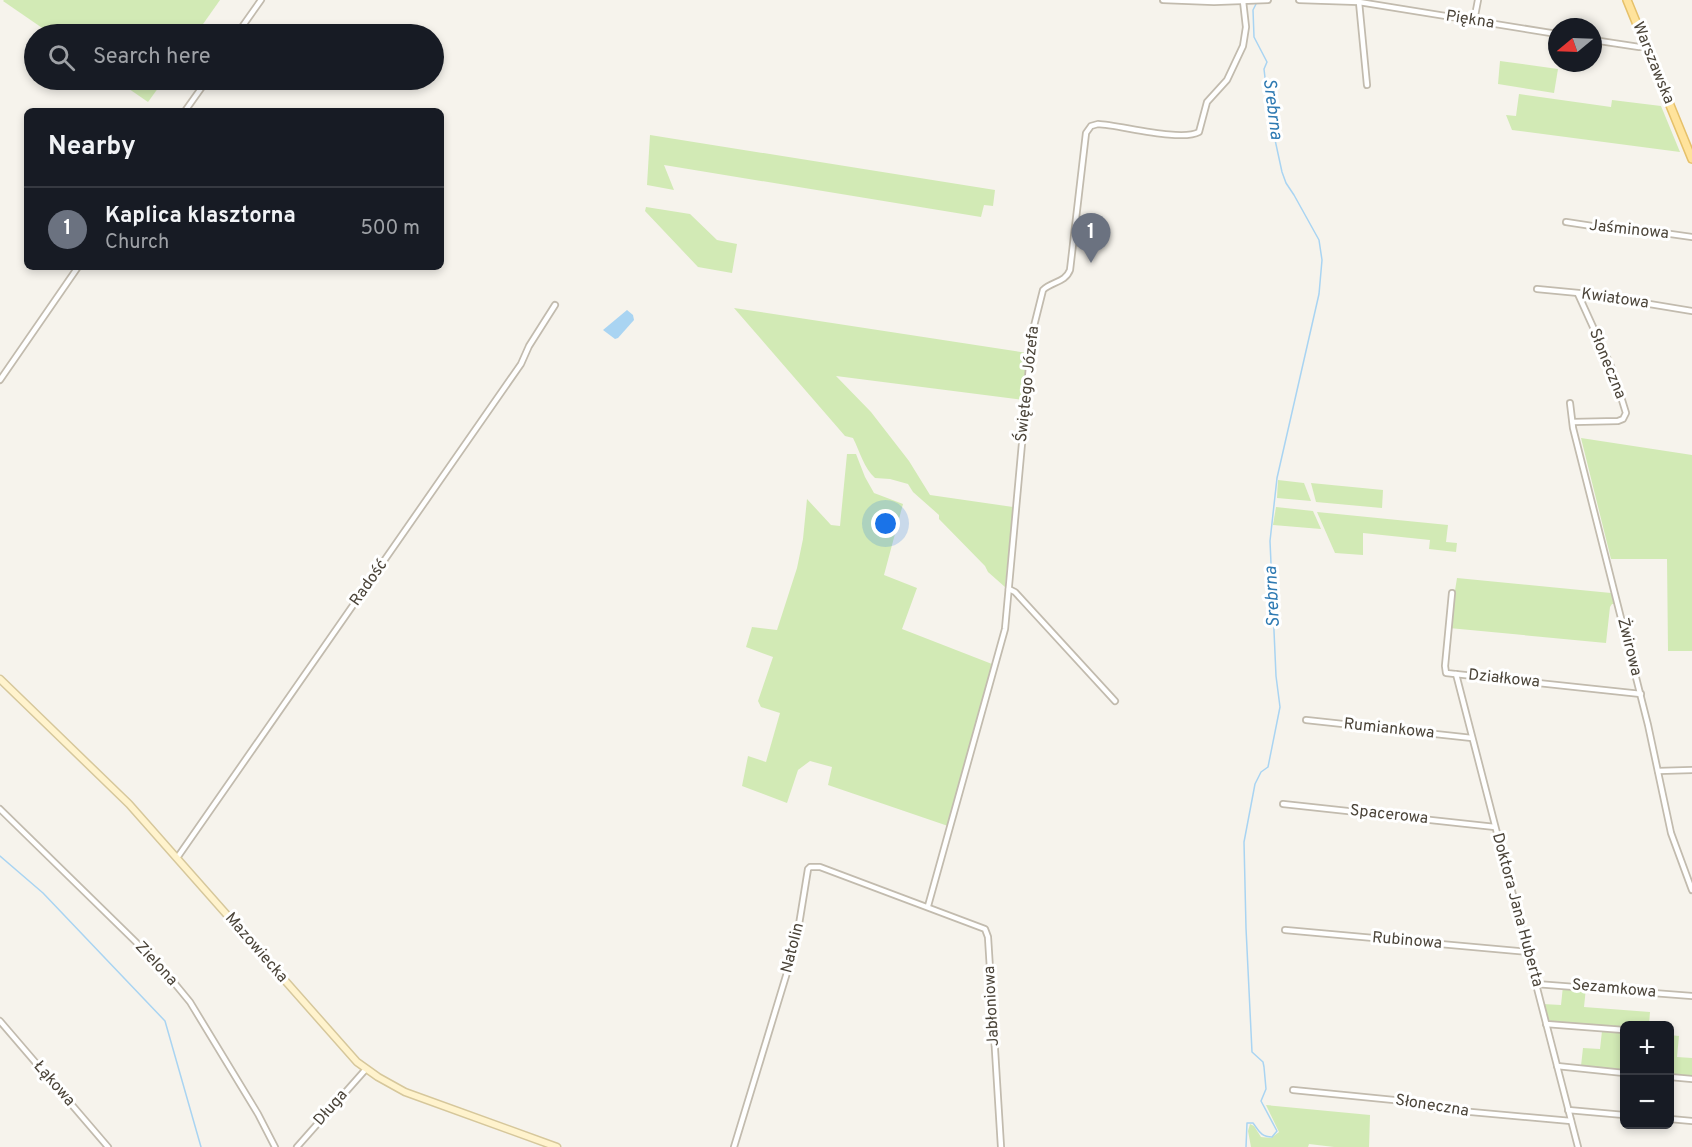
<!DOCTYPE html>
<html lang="en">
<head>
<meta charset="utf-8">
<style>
  :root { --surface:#171b24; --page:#242831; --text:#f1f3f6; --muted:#9ea1a6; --line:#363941; --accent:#0b8043 }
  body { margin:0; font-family:Overpass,sans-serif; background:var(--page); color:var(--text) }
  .controls { position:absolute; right:18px; bottom:18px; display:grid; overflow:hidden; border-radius:9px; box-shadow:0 3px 9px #0003 }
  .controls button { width:54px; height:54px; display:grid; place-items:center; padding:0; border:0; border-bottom:2px solid var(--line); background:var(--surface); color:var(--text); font:30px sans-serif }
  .compass { position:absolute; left:1548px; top:18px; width:54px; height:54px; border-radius:50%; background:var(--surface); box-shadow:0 3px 9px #0003; rotate:251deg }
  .you { position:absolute; left:886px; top:524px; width:21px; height:21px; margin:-15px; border:4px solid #fff; border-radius:50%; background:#1a73e8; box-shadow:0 0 0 9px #1a73e833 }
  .badge { display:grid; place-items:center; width:39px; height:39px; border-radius:50%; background:var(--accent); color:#fff; font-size:20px; font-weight:700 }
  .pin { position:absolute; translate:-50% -50px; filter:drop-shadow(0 2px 3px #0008) }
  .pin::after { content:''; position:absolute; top:32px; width:21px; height:18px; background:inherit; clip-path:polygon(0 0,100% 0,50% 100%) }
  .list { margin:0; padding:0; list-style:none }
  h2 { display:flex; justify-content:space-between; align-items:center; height:78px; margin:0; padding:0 24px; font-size:26px }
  h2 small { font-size:20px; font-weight:400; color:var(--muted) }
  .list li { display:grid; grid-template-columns:39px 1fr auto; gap:18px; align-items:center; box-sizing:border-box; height:84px; padding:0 24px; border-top:2px solid var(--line) }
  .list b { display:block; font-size:22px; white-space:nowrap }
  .list p { margin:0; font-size:20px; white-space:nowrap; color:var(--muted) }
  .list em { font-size:20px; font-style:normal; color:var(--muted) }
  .icon { flex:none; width:33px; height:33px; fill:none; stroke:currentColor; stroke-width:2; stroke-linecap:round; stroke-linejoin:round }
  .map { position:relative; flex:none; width:1692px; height:1147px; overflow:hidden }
  .search { position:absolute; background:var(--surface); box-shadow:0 3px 9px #0003; left:24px; top:24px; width:420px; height:66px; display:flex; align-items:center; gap:15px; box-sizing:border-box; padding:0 21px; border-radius:33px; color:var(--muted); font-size:22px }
  .panel { position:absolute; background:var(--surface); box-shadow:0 3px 9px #0003; left:24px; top:108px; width:420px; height:162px; border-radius:9px }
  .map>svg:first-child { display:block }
  .green { fill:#d2eab5 }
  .water { fill:#a9d4f2 }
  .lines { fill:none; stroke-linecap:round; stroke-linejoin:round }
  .stream { stroke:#a9d4f2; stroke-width:1.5 }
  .street-casing { stroke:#c2bbae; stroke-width:8 }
  .secondary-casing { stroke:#d6c79b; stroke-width:9 }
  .primary-casing { stroke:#e6c16a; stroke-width:10 }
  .street { stroke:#fff; stroke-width:4.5 }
  .secondary { stroke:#fff3cd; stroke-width:6 }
  .primary { stroke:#ffe39c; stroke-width:7 }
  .labels { text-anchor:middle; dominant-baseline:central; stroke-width:6; stroke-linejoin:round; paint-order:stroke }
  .street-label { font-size:16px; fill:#4b4439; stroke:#fff }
  .water-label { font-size:18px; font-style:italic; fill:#2e7ab2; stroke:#fff }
</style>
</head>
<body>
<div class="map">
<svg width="1692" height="1147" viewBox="0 0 1692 1147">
  <rect width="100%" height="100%" fill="#f6f3ec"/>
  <!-- green -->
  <g class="green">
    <path d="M4 0H220L196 34H51L3 1Z"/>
    <path d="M1500 61 1558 69 1554 93 1498 84Z"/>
    <path d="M116 80H164L148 102Z"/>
    <path d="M1519 94 1611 107 1612 100 1661 106 1680 152 1512 130 1506 115 1516 116Z"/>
    <path d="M650 135 995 190 993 206 984 205 981 217 664 165 674 190 647 185Z"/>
    <path d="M646 207 690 214 717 240 737 244 732 273 698 267 645 211Z"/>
    <path d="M734 308 1027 353 1023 400 836 376 871 412 909 461 930 495 1013 507 1005 587 988 572 985 566 939 519V515L913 492 908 484 890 479 875 478C864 468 860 452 853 438L845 436Z"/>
    <path d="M1581 438 1692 455V651H1668L1667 559H1611Z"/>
    <path d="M847 454H856L865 477 874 493 903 504 884 575 917 588 902 629 992 664 948 826 828 785 832 767 810 761 798 770 787 803 742 786 748 756 766 762 780 713 761 707 758 701 773 657 746 647 752 627 777 630 797 568 803 539 807 499 831 525 840 526Z"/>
    <path d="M1278 480 1304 483 1311 501 1277 498Z"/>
    <path d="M1311 483 1383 490 1382 508 1316 502Z"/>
    <path d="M1276 507 1313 511 1321 529 1273 525Z"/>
    <path d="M1317 512 1448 525 1446 542 1457 543 1456 552 1429 549 1430 540 1363 533V555L1335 553Z"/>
    <path d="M1457 578 1611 593 1614 595 1616 604H1612L1610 607 1606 643 1449 628Z"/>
    <path d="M1563 986 1586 988 1584 1007 1650 1012 1649 1025 1624 1026V1028L1551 1021 1548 1019 1543 1004 1561 1005Z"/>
    <path d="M1602 1031 1624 1033V1070L1581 1066 1583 1048 1600 1049Z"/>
    <path d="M1670 1035 1679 1036 1677 1057 1692 1058V1077L1670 1074Z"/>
    <path d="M1266 1105 1370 1115 1369 1147H1334L1309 1144 1308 1147H1251L1248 1131 1250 1124 1254 1126 1261 1137 1271 1138 1279 1132Z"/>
  </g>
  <!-- water -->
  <path class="water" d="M627 310 633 315 634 320 618 338 615 339 603 330Z"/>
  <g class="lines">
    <!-- stream -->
    <g class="stream">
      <path d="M0 856 43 893 165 1021 201 1147"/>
      <path d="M1246 1147 1247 1123H1253C1259 1131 1261 1137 1272 1137L1277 1131 1261 1101 1266 1089 1264 1067 1263 1062 1252 1052 1246 928 1244 842 1255 784 1261 772 1268 767 1280 707 1276 676 1270 541 1277 478 1319 294 1322 260 1319 240 1294 195 1286 183 1282 172 1269 112 1264 69 1267 62 1254 37 1253 10 1256 4"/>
    </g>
    <!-- street casing -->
    <g class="street-casing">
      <g id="street">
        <path d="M1163 0 1214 2 1268 0"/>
        <path d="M1299 0 1359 2 1557 34"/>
        <path d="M1359 2 1367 85"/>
        <path d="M1474 21 1478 0"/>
        <path d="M237 34 261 0"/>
        <path d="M1593 40 1639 47 1646 46"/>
        <path d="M185 111 207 80"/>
        <path d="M1566 222 1618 230 1628 228 1692 237"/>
        <path d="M1537 289 1589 294 1692 311"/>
        <path d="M0 380 78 267"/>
        <path d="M1570 403 1573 428 1648 725 1671 833 1692 890"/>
        <path d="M1573 422 1618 421 1623 419 1626 413 1613 371 1578 294"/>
        <path d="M1009 589 1015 592 1115 701"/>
        <path d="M1452 593 1445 666 1446 673 1641 694"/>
        <path d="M1456 674 1578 1147"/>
        <path d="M1306 720 1472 738"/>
        <path d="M1658 771 1692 770"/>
        <path d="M1283 804 1495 827"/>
        <path d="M0 809 142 948 162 968 190 1002 258 1114 275 1147"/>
        <path d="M177 858 521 364 529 346 555 305"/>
        <path d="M928 906 1005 629 1032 334 1043 290C1052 281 1065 283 1070 270L1086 133 1091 126 1098 124C1120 125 1181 142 1199 132L1207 102 1227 80 1243 46 1246 27 1243 1"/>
        <path d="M1285 930 1528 952"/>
        <path d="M1536 984 1692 996"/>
        <path d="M0 1021 108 1147"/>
        <path d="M1546 1024 1624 1030"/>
        <path d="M1557 1066 1624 1073"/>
        <path d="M1670 1077 1692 1079"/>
        <path d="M1293 1090 1414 1102 1427 1108 1571 1121"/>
        <path d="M1568 1110 1624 1115"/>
        <path d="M1670 1119 1692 1121"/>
        <path d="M297 1147 366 1069"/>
        <path d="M734 1147 796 943 808 869 810 867H820L985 929 988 937 1001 1147"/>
      </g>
    </g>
    <!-- secondary casing -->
    <g class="secondary-casing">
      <path id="secondary" d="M0 679 129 804 357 1062 378 1077 405 1092 557 1147"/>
    </g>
    <!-- primary casing -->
    <g class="primary-casing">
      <path id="primary" d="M1627 0 1692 159"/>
    </g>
    <!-- street -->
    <use href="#street" class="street"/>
    <!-- secondary -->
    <use href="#secondary" class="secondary"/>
    <!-- primary -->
    <use href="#primary" class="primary"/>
  </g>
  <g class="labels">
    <!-- street labels -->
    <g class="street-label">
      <text transform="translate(1470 20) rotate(9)">Piękna</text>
      <text transform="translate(1653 63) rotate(68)">Warszawska</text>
      <text transform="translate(1629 230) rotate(6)">Jaśminowa</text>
      <text transform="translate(1615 299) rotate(8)">Kwiatowa</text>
      <text transform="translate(1607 364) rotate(68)">Słoneczna</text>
      <text transform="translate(1028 384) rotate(-84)">Świętego Józefa</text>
      <text transform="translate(369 583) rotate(-55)">Radość</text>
      <text transform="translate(1629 647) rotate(76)">Żwirowa</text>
      <text transform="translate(1504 679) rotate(6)">Działkowa</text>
      <text transform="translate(1389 729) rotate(6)">Rumiankowa</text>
      <text transform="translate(1389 815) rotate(6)">Spacerowa</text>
      <text transform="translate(1517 910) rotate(75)">Doktora Jana Huberta</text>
      <text transform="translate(1407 941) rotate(5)">Rubinowa</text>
      <text transform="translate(256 948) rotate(49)">Mazowiecka</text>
      <text transform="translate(793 948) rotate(-76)">Natolin</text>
      <text transform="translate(156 964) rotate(47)">Zielona</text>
      <text transform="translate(1614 989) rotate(5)">Sezamkowa</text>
      <text transform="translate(992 1006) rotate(-93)">Jabłoniowa</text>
      <text transform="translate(54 1084) rotate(49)">Łąkowa</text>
      <text transform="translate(1432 1106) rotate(9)">Słoneczna</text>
      <text transform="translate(331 1108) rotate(-49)">Długa</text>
    </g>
    <!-- water labels -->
    <g class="water-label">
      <text transform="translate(1272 109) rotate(83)">Srebrna</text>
      <text transform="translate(1273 597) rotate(-93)">Srebrna</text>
    </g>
  </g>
</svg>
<div class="controls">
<button>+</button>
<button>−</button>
</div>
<svg class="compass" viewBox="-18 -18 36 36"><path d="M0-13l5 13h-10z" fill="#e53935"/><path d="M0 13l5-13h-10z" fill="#9ea1a6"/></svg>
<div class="you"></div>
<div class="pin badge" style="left:1091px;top:263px;background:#6b7280">1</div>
<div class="search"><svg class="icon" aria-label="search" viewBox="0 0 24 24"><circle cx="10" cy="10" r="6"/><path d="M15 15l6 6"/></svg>Search here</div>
<section class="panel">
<h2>Nearby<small></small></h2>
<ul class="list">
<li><span class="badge" style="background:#6b7280">1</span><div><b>Kaplica klasztorna</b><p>Church</p></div><em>500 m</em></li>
</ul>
</section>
</div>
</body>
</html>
